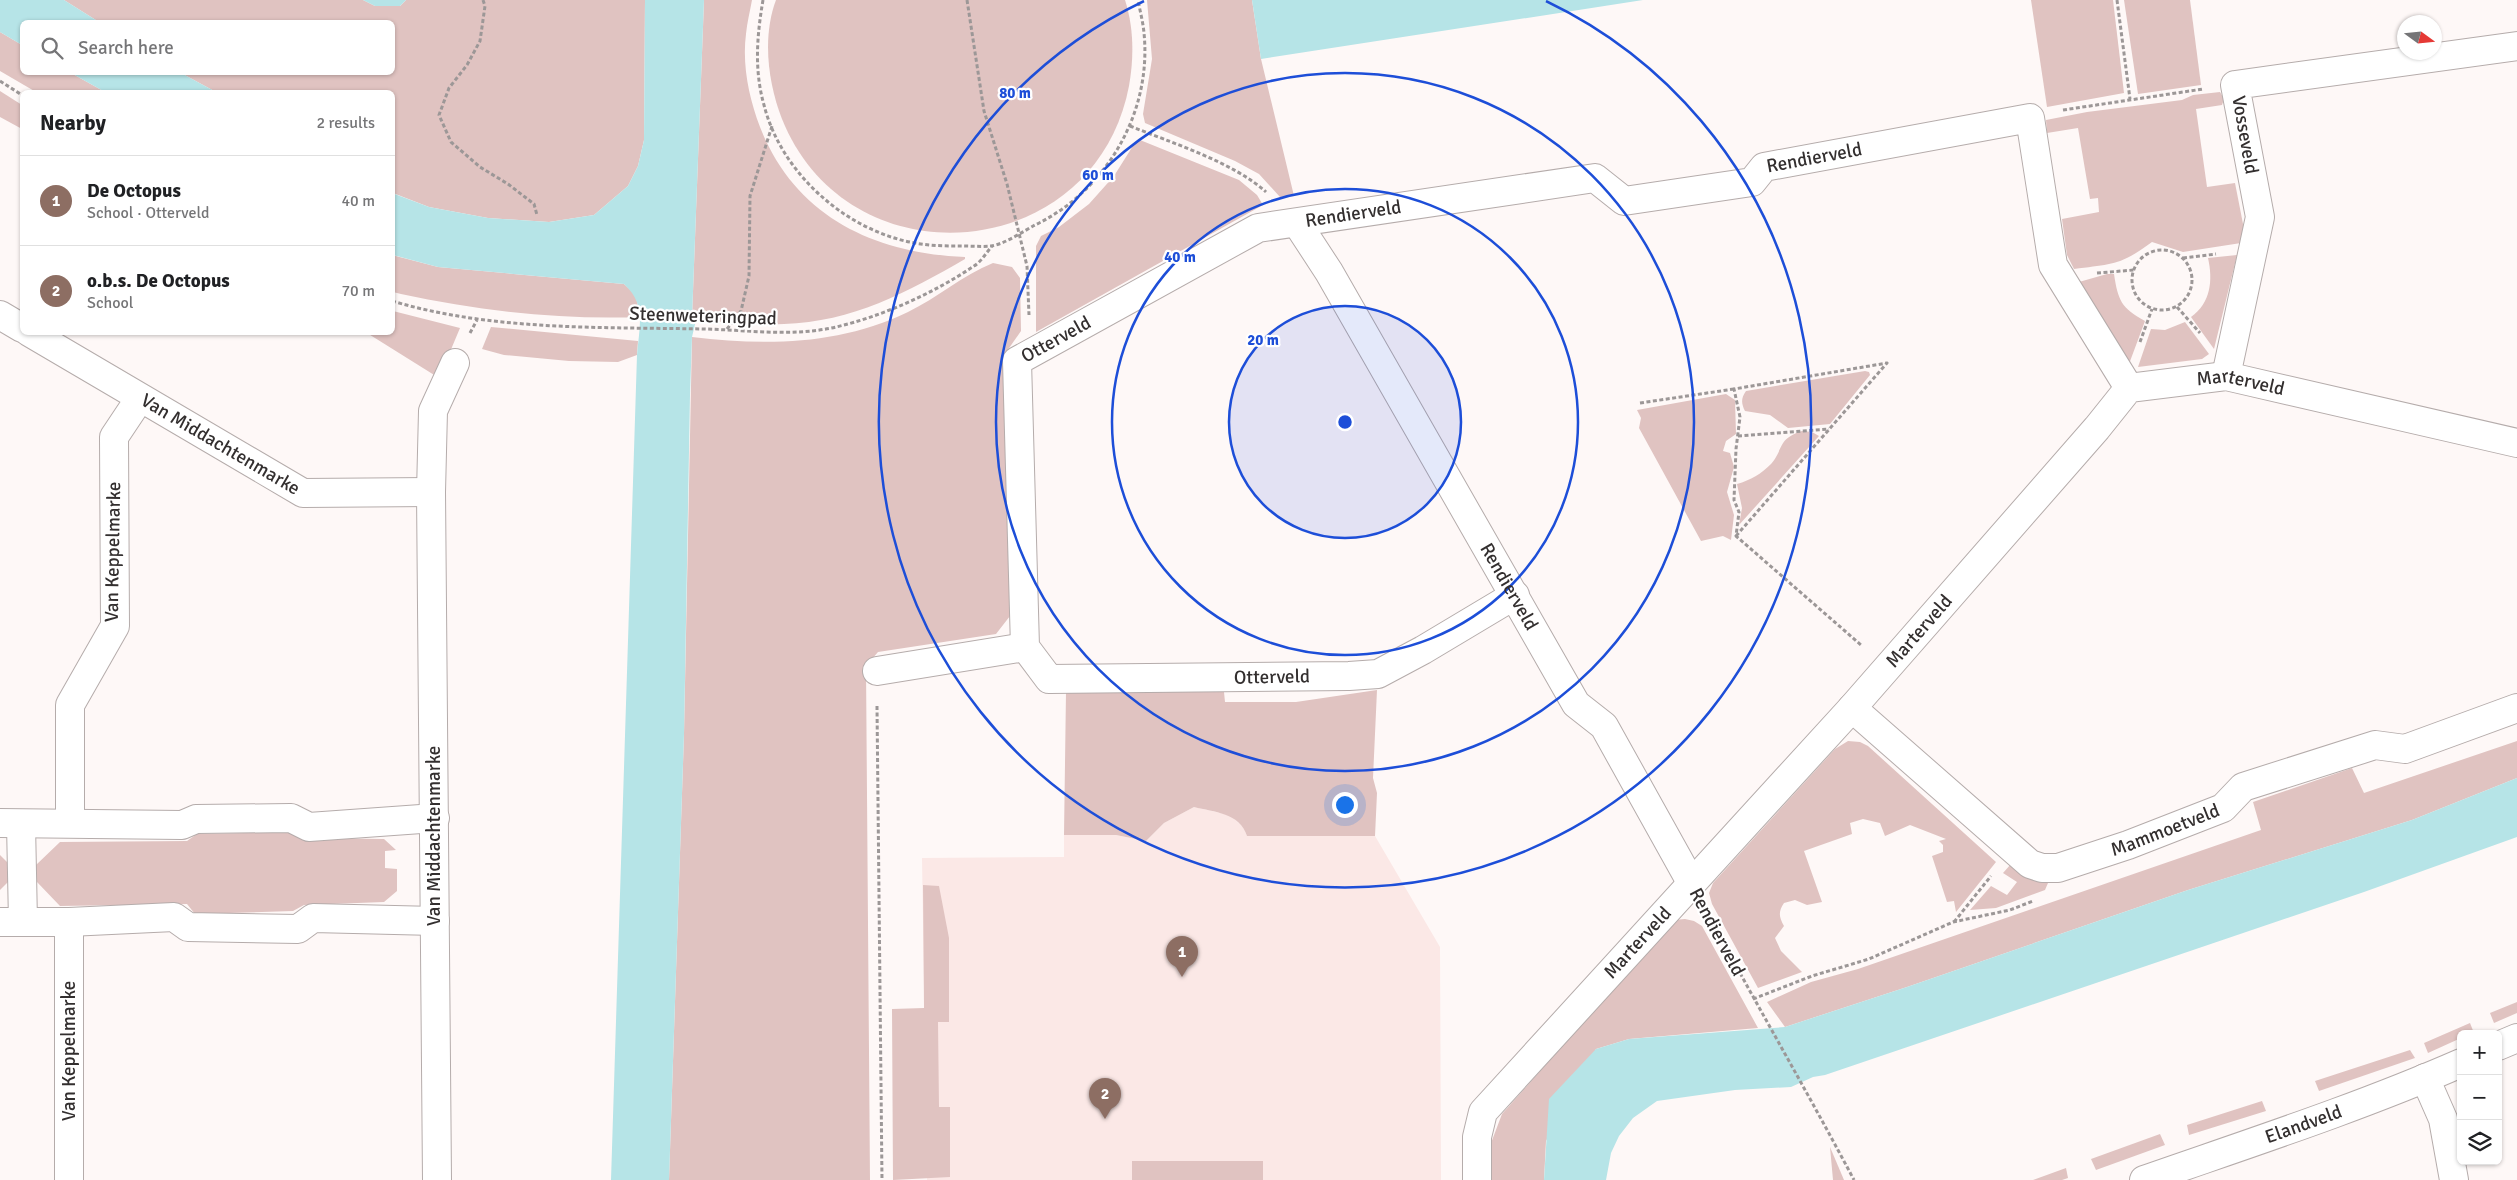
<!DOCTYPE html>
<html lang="en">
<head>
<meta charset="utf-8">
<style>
  :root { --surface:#fff; --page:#f2f2f2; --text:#202124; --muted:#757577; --line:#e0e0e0; --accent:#111827 }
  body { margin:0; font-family:Signika,sans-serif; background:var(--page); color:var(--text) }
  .controls { position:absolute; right:15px; bottom:15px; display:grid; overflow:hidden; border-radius:8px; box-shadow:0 1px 4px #0004 }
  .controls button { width:45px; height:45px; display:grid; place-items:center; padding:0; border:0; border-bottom:1px solid var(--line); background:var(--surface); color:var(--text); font:25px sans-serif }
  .compass { position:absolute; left:2397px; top:15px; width:45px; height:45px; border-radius:50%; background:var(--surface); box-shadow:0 1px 4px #0004; rotate:105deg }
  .you { position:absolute; left:1344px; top:804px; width:18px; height:18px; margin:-12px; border:4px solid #fff; border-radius:50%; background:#1a73e8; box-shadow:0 0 0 8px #1a73e833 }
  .badge { display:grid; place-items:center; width:32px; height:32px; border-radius:50%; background:var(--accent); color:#fff; font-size:16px; font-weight:700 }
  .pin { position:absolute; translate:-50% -41px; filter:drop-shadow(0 1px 2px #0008) }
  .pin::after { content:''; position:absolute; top:26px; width:18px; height:15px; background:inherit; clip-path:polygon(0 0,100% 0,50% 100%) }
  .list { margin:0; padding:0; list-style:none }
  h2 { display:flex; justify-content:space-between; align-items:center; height:65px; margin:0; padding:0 20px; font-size:21px }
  h2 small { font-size:16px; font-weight:400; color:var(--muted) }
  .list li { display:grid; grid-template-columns:32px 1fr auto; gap:15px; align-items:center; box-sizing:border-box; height:90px; padding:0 20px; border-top:1px solid var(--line) }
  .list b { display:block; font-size:19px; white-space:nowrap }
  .list p { margin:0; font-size:16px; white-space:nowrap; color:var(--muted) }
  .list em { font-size:16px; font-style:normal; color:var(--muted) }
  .icon { flex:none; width:28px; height:28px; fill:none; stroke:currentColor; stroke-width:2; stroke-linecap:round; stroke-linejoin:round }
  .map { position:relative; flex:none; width:2517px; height:1180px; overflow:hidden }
  .search { position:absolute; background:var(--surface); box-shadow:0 1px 4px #0004; left:20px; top:20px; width:375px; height:55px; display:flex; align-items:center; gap:12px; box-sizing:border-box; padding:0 18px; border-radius:8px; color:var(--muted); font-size:19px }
  .panel { position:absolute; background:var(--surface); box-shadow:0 1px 4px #0004; left:20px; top:90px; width:375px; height:245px; border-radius:8px }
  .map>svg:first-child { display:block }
  .built { fill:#fbe8e6 }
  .green { fill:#e0c3c1 }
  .water { fill:#b6e4e7 }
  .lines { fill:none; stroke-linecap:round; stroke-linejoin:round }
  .minor-casing { stroke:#b5acab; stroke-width:30 }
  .path { stroke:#9c9797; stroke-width:3; stroke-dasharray:4 2.5; stroke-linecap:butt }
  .minor { stroke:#fff; stroke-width:28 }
  .ring { fill:none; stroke:#1d4ed8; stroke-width:2.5 }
  .labels { text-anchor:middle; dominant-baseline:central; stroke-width:4.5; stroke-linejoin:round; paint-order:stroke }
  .street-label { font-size:19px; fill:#332f2f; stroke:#fff }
  .centre { fill:#1d4ed8; stroke:#fff; stroke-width:2.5 }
  .ring-label { font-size:15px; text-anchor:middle; font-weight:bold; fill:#1d4ed8; stroke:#fff; stroke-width:4.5; stroke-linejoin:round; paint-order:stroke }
</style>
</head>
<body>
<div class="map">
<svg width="2517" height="1180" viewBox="0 0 2517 1180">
  <rect width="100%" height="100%" fill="#fef8f7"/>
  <!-- built -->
  <path class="built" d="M1194 807 1230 815 1244 828 1247 836H1375L1440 947 1441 1180H927L922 858 1064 857V835H1116L1146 841 1164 823Z"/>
  <!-- green -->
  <g class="green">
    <path d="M64 0H363L375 6H400L406 0H645L644 140 638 166 628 186 594 215 549 222 488 218 429 207 393 193 392 92H216L181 73 392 72V22H99Z"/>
    <path d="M704 0H752C750 11 747 23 746 34 742 65 749 98 760 127 795 216 873 253 965 257V259C908 292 852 322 784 324 755 325 725 322 696 320L692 318Z"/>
    <path d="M776 0H1125C1134 28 1134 58 1129 86 1095 264 849 286 782 119 768 83 762 37 776 0Z"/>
    <path d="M1147 0H1252L1261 59 1294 196 1280 197 1259 174 1235 161 1145 123 1143 114 1152 59Z"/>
    <path d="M2031 0H2113L2124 93 2047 107Z"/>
    <path d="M2124 0H2190L2201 85 2138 94Z"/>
    <path d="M0 32 22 45V72L71 73 105 92H36L0 71Z"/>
    <path d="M0 91 22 105V129L0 117Z"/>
    <path d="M2220 92 2224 99 2222 105 2196 109 2207 187 2235 183 2244 229 2241 243 2183 252 2152 242C2120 266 2111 264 2074 269L2067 255 2062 219 2099 212 2098 198 2090 199 2078 128 2047 133 2046 120 2087 112 2182 100 2193 95Z"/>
    <path d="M1140 140 1239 180 1257 195 1263 205 1036 332V246L1041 236 1059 227 1089 204 1114 176 1136 141Z"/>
    <path d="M392 255 438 267 624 284 635 294 641 317C561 320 479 311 401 294L393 292Z"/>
    <path d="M2237 255 2214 349 2191 317C2211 303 2213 280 2208 258Z"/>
    <path d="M993 263 1012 267 1020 278 1021 331 1007 351 1010 616 996 634 878 652 866 666 870 1180H669L684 734 692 337C767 346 839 345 908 312 937 298 963 275 993 263Z"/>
    <path d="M2107 274H2114C2118 300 2121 308 2145 321L2129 364 2079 282Z"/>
    <path d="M393 311 460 328 439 378 367 333 392 332Z"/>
    <path d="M2185 322 2209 354 2202 359 2138 367 2151 329 2165 330Z"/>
    <path d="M491 327 638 341 637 355 618 362 569 361 504 355 482 349Z"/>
    <path d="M1865 371 1869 372 1870 375 1830 424 1788 428 1770 415 1745 411C1741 403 1741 398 1746 391Z"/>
    <path d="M1726 394 1735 400 1736 434 1726 441 1723 451 1730 453 1734 467 1727 492 1734 515 1731 540 1723 536 1701 541 1639 428 1641 418 1637 410Z"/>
    <path d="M1802 431 1812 432 1819 436 1739 525 1742 508 1737 484C1751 480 1761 474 1771 464 1784 449 1777 439 1802 431Z"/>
    <path d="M1377 690 1373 778 1377 793 1375 836H1247C1240 813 1214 812 1194 807L1164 823 1146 841 1116 835H1064L1066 692H1224L1225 702H1296Z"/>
    <path d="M1848 741 1860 742 1868 746 1996 862 1956 912 1954 901 1947 902 1932 856 1943 852V845L1939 841 1946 839 1910 825 1885 836 1880 823 1863 819 1850 823 1852 834 1804 851 1822 902 1807 905 1795 900 1784 903C1778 912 1779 917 1784 926L1775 938 1781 951 1802 972 1758 988 1712 904 1709 893 1713 883 1835 749Z"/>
    <path d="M2517 741V778L2412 820 2188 890 1907 987 1785 1027 1767 1002 1811 982 1858 969 2261 830 2253 802 2352 768 2364 793Z"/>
    <path d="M295 832 303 838 384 839 396 850 385 851V868L397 869V891L384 902 304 905 293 911 195 914 187 904 60 906 37 882 36 865 60 842 187 841 197 834Z"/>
    <path d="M0 855 8 863V882L0 890Z"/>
    <path d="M2011 864 2048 883 2045 890 1996 908 1970 910 1991 886 2007 895 2017 882 2003 873Z"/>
    <path d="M923 885 939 886 949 938V1022H938L939 1107H950V1177L893 1180 892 1009 924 1008Z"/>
    <path d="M1685 919 1694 921 1702 926 1758 1028 1629 1039 1596 1049 1546 1141 1544 1180H1489L1488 1151 1502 1114 1674 920Z"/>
    <path d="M2517 1002V1013L2494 1023 2490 1013Z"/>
    <path d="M2470 1023 2474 1033 2461 1034V1038L2428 1053 2424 1043Z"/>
    <path d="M2410 1050 2415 1058 2319 1091 2315 1081Z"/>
    <path d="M2262 1101 2266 1111 2189 1135 2187 1125Z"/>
    <path d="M2160 1134 2165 1145 2096 1170 2091 1159Z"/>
    <path d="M1830 1147 1844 1180H1833Z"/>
    <rect x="1132" y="1161" width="131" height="19"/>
    <path d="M2066 1168 2068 1178 2062 1180H2033Z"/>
  </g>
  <!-- water -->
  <g class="water">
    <path d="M0 0H64L99 22H22V45L0 32Z"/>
    <path d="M363 0H406L400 6H375Z"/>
    <path d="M645 0H704L692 318 696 320 692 337 690 395 684 734 669 1180H611L637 355C639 327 647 305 624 284L438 267 393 255 392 193 429 207 488 218 549 222 594 215 628 186 638 166 644 140Z"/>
    <path d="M1252 0H1643L1261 59Z"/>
    <path d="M71 73H181L216 92H105Z"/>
    <path d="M2517 778V837L2364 892 1825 1075 1813 1077 1791 1087 1735 1090 1657 1101 1633 1118 1619 1136 1611 1153 1606 1180H1544L1549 1099 1596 1049 1629 1039 1785 1027 1907 987 2188 890 2412 820Z"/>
  </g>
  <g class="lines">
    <!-- minor casing -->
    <g class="minor-casing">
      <g id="minor">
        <path id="s1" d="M1297 223 1329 272 1576 704 1604 726 1692 884"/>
        <path d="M0 315 22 328"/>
        <path id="s2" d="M29 332 303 493 431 492"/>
        <path d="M2226 376 2260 217 2235 85 2517 46"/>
        <path id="s3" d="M1515 595 1423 650 1378 674 1349 676 1049 679 1025 647 1017 361 1258 228 1595 178 1624 201 1752 182 1764 167 2030 118 2053 265 2129 388"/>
        <path d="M877 671 1025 647"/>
        <path id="s4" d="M1852 708 2030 864 2042 868H2058L2128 845 2223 808 2243 787 2375 745 2405 749 2517 708"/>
        <path d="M0 823 182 825 196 819 291 818 309 827 435 818"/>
        <path d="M70 823V705L115 626 114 437 140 398"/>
        <path d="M21 824 23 922"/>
        <path d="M0 922H69L174 917 188 927 298 929 313 918 435 921"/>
        <path d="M2498 1046 2517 1038"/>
        <path d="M2425 1078 2443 1119 2454 1180"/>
        <path d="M69 1180V922"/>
        <path d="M437 1180 431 492 433 411 455 363"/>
        <path id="s5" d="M1477 1180V1137L1483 1112 1852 708 2097 428 2129 388 2226 376 2517 443"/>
        <path id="s6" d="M2144 1180C2250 1143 2358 1108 2461 1063"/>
      </g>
    </g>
    <!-- path -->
    <g class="path">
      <path d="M483 0 485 6 480 41 467 65 449 88 439 115 451 142 480 167 508 184 534 204 537 215"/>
      <path d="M763 0C757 35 754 70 764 105 781 173 846 231 915 243 931 246 948 246 964 246 973 246 982 247 991 246 1005 244 1022 232 1035 225 1106 191 1152 113 1144 33 1143 22 1140 11 1138 0"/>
      <path d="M967 0 984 111 1007 184 1027 266 1029 315"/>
      <path d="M2117 0 2130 99"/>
      <path d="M0 81 22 95"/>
      <path d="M2063 110 2203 89"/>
      <path d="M1130 126C1172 143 1233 162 1266 192"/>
      <circle cx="2162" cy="280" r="30"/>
      <path d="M2183 258 2216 254"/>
      <path d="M2097 273 2134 270"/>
      <path d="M392 301C493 331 601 327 704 329 748 330 793 337 836 327 883 316 934 293 974 266 981 262 986 253 992 246"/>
      <path d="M2177 307 2200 333"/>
      <path d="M727 329 741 311 749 276 750 196 772 126"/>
      <path d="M470 333 477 320"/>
      <path d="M2140 342 2152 309"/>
      <path d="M1640 403 1734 389"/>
      <path d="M1738 436 1829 429"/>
      <path d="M1736 536 1887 363 1734 389 1740 417 1736 449 1734 500 1739 512 1736 536 1861 645"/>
      <path d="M877 706 882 1180"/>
      <path d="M1709 916C1756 1004 1807 1091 1854 1180"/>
      <path d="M1954 922 1991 876"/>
      <path d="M1753 999 1812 976 1869 959 1953 922 2010 910 2033 901"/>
    </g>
    <!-- minor -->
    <use href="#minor" class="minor"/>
  </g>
  <!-- distance rings -->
  <circle cx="1345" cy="422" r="116" fill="#1d4ed8" fill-opacity=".12"/>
  <g class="ring">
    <circle cx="1345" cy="422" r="116"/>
    <circle cx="1345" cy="422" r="233"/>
    <circle cx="1345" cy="422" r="349"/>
    <path d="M1546 1A466 466 0 1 1 1144 1"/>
  </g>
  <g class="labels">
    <!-- street labels -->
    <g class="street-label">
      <text transform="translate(2245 135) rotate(80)">Vosseveld</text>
      <text stroke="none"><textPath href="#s3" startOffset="1666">Rendierveld</textPath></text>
      <text stroke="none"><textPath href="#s3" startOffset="1185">Rendierveld</textPath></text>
      <text transform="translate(703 316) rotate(2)">Steenweteringpad</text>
      <text stroke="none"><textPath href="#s3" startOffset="858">Otterveld</textPath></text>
      <text stroke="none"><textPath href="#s5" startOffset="1152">Marterveld</textPath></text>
      <text stroke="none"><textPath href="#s2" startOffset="222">Van Middachtenmarke</textPath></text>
      <text transform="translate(113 552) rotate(-89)">Van Keppelmarke</text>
      <text stroke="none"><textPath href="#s1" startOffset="421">Rendierveld</textPath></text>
      <text stroke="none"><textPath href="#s5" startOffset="718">Marterveld</textPath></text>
      <text transform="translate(1272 677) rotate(-1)">Otterveld</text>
      <text stroke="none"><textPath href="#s4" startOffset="379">Mammoetveld</textPath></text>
      <text transform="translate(434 836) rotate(-90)">Van Middachtenmarke</text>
      <text transform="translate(1717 932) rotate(62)">Rendierveld</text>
      <text stroke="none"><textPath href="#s5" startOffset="298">Marterveld</textPath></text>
      <text transform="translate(69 1051) rotate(-90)">Van Keppelmarke</text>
      <text stroke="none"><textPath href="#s6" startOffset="169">Elandveld</textPath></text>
    </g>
  </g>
  <circle cx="1345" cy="422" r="8" class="centre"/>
  <g class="ring-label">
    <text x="1015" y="98">80 m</text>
    <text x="1098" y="180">60 m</text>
    <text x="1180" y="262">40 m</text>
    <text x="1263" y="345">20 m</text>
  </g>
</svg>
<div class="controls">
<button>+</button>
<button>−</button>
<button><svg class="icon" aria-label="layers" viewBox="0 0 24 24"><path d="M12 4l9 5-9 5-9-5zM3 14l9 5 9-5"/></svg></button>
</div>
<svg class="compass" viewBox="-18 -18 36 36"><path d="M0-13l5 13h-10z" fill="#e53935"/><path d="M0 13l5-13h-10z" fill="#757577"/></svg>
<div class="you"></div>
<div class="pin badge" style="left:1182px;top:977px;background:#8d6e63">1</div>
<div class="pin badge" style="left:1105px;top:1119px;background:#8d6e63">2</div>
<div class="search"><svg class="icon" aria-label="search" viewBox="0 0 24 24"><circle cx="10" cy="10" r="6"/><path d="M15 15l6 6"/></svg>Search here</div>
<section class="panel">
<h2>Nearby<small>2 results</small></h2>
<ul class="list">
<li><span class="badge" style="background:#8d6e63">1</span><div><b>De Octopus</b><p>School · Otterveld</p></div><em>40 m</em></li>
<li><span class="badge" style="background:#8d6e63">2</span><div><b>o.b.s. De Octopus</b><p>School</p></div><em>70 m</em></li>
</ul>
</section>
</div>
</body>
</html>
